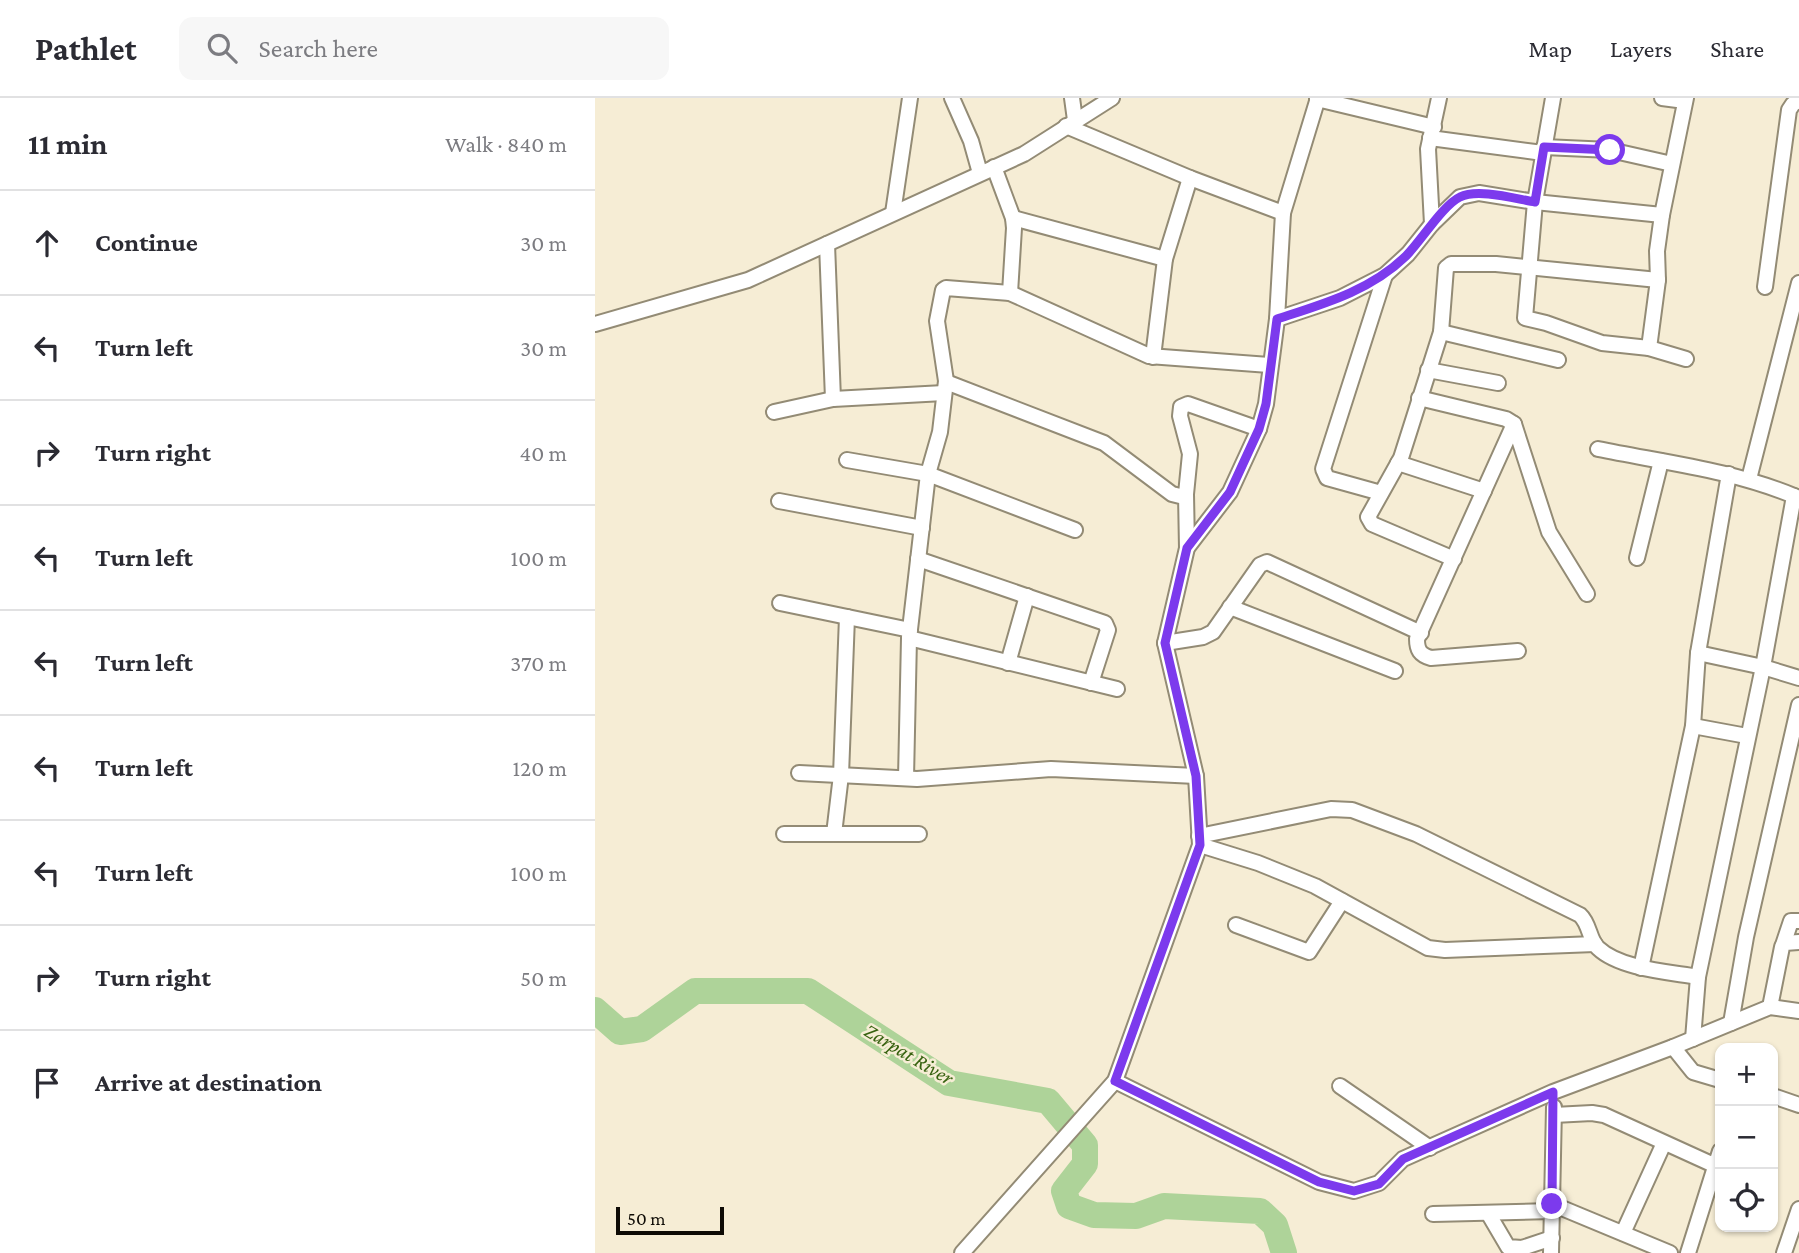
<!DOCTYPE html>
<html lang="en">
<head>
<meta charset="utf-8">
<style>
  :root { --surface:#fff; --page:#f7f7f7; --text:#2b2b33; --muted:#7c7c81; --line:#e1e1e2 }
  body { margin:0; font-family:"Crimson Pro",serif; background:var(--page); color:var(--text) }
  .controls { position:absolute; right:21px; bottom:21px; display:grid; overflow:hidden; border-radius:14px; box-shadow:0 2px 5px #0004 }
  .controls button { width:63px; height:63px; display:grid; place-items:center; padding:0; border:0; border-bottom:2px solid var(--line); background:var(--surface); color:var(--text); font:35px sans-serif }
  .scale { position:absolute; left:21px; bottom:18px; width:108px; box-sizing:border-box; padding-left:7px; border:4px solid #0e0b05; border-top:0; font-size:19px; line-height:24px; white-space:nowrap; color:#0e0b05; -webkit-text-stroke:5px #f6edd5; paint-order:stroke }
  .stop { position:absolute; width:21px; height:21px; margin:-16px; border:5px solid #7c3aed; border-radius:50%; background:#fff }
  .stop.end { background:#7c3aed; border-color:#fff; box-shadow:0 2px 7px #0008 }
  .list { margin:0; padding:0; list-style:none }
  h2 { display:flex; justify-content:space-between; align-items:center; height:91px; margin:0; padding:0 28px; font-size:30px }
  h2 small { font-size:23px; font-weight:400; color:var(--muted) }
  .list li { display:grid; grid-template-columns:46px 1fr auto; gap:21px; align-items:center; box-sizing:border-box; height:105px; padding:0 28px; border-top:2px solid var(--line) }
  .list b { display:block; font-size:26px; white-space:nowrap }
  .list em { font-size:23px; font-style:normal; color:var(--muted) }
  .icon { flex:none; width:38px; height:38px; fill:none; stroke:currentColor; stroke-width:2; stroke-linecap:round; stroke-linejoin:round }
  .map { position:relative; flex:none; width:1204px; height:1155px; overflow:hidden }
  header { display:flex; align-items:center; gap:42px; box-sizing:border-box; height:98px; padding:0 35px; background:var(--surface); border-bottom:2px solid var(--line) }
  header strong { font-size:33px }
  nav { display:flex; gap:38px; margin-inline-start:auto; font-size:24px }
  .search { width:490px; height:63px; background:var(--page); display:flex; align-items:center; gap:18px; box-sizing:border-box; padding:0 24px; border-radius:14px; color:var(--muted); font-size:26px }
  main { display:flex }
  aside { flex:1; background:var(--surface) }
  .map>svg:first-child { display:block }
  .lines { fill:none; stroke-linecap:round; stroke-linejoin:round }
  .river { stroke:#aed399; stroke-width:26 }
  .street-casing { stroke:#938b75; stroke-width:18 }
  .street { stroke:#fff; stroke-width:14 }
  .route { stroke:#7c3aed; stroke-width:9 }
  .labels { text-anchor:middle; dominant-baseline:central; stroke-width:5; stroke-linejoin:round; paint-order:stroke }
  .water-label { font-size:21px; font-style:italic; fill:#376210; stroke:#f6edd5 }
</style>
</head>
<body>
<header>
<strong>Pathlet</strong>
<div class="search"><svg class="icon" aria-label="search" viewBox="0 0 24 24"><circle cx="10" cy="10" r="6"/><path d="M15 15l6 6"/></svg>Search here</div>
<nav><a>Map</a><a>Layers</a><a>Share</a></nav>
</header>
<main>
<aside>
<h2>11 min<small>Walk · 840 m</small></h2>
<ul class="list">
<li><svg class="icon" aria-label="ahead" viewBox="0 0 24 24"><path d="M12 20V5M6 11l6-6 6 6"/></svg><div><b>Continue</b></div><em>30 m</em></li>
<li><svg class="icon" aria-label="left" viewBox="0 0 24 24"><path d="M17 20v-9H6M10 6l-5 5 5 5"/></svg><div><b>Turn left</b></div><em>30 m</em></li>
<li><svg class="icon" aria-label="right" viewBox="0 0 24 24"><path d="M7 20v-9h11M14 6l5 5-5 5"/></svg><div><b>Turn right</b></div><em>40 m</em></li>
<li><svg class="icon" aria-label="left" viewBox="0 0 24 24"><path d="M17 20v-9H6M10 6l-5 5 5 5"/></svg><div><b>Turn left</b></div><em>100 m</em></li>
<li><svg class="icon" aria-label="left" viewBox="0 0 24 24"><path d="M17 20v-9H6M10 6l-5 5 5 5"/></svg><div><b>Turn left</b></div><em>370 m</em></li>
<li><svg class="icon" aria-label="left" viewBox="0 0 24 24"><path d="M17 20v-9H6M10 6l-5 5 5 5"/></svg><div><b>Turn left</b></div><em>120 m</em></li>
<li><svg class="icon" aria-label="left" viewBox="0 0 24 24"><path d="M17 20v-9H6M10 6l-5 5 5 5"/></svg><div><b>Turn left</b></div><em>100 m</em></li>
<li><svg class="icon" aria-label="right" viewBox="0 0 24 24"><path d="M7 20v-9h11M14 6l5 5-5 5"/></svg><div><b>Turn right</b></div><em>50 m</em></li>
<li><svg class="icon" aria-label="arrive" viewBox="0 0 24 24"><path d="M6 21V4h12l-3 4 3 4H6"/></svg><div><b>Arrive at destination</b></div></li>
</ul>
</aside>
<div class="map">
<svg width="1204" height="1155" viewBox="0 0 1204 1155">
  <rect width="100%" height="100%" fill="#f6edd5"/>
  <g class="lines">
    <!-- river -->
    <path class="river" d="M0 912 25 934 47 931 100 893H213L354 985 453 1003 490 1047V1066L469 1093 474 1108 499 1117 541 1118 569 1108 665 1113 680 1127 689 1155"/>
    <!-- street casing -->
    <g class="street-casing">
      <g id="street">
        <path d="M357 0 376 43 385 75"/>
        <path d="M477 0 480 22"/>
        <path d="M958 0 940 104 930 220 951 225 1007 245 1054 250 1091 261"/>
        <path d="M1067 0 1090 3"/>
        <path d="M722 1 839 29"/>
        <path d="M471 28 595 80 688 115"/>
        <path d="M835 40 948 55"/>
        <path d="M949 49 1015 52 1077 66"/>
        <path d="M399 69 418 120 419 130 415 195"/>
        <path d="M298 115 315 0"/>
        <path d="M418 120 570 161"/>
        <path d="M837 126 833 51 844 0"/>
        <path d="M232 146 238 301"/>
        <path d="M1170 189 1194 12 1198 6 1204 3"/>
        <path d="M682 221 745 200 790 177 813 156 837 126 865 99 884 95 940 104 1067 117"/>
        <path d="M0 226 153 182 429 56 517 0"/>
        <path d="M846 234 963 262"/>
        <path d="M1054 250 1063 182 1062 153 1067 117 1091 0"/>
        <path d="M558 259 570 161 595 80"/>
        <path d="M833 272 903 285"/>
        <path d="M351 284 509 345 577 396 585 398 591 396 592 450"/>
        <path d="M824 300 911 321 919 326 954 434 992 496"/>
        <path d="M179 314 238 301 349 295"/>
        <path d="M919 326 822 541C822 552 825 557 836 560L923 553"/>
        <path d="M1003 351C1072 365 1138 372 1204 400"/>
        <path d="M252 362 333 376 480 432"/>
        <path d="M803 365 889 393"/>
        <path d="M1154 381 1204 185"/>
        <path d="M786 395 732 380 728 371 790 177"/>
        <path d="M591 396 595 356 585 318 586 309 593 306 664 331"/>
        <path d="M184 403 327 430"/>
        <path d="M1042 460 1066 363"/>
        <path d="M323 461 510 525 513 532 496 585"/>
        <path d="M859 461 777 426 773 419 806 360 846 234 851 170 856 166H901L1063 182"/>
        <path d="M185 505 315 532"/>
        <path d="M635 509 800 573"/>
        <path d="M314 540 522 591"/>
        <path d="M570 545 608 539 618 534 665 467 672 464 826 535"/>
        <path d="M1103 555 1168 569 1204 580"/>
        <path d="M413 565 432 498"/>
        <path d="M1098 628 1152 638"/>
        <path d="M204 675 322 681 456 671 601 678"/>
        <path d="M311 680 314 540 333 376 345 334 351 283 342 223 348 192 351 190 415 195 554 258 674 267"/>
        <path d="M189 736H324"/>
        <path d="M239 736 246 677 252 519"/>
        <path d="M604 738 736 711 757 712 821 736 985 817C995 826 994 842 1003 850 1025 871 1075 874 1103 879"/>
        <path d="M605 747 663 765 720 788 833 850 850 852 1000 846"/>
        <path d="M641 827 714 854 747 803"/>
        <path d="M1188 847 1196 823H1204"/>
        <path d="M1046 870 1098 628 1103 555 1134 376"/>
        <path d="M1175 909 1187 849 1190 845 1204 844"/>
        <path d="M1136 925 1151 839 1204 607"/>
        <path d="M1098 941 1103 879 1168 569 1199 398"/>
        <path d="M1078 949 1098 974 1125 982"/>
        <path d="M520 983 724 1084 759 1093 784 1085 808 1061 958 994 1078 949 1175 909 1204 913"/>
        <path d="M745 988 835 1050"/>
        <path d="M1178 998 1204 1007"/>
        <path d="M959 1017 997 1015 1009 1017 1121 1068"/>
        <path d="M957 1106 1075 1155"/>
        <path d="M893 1115 913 1149 927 1150 957 1140"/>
        <path d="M838 1116 957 1113"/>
        <path d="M1028 1135 1069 1045"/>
        <path d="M367 1155 520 983 605 747 601 678 570 545 592 450 635 394 664 331 671 306 682 221 688 115 723 0"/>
        <path d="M956 1155 959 1009"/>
        <path d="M1093 1155 1125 1053"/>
        <path d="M1189 1155 1204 1111"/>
      </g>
    </g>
    <!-- street -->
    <use href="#street" class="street"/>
  </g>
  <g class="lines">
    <!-- route -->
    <path class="route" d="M957 1106 958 994 808 1061 784 1086 759 1093 724 1084 520 983 605 747 601 678 570 545 592 450 635 394 664 331 671 306 682 221C728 206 775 193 811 158 826 143 848 107 865 99 883 90 921 101 940 104L949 49 1015 52"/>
  </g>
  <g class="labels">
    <!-- water labels -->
    <g class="water-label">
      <text transform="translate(314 956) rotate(31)">Zarpat River</text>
    </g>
  </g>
</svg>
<div class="controls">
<button>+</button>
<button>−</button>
<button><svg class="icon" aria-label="locate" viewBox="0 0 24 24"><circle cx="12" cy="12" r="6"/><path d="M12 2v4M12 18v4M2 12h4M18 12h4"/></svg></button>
</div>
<div class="scale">50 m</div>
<div class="stop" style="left:1015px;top:52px"></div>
<div class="stop end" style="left:957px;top:1106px"></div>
</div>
</main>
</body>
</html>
